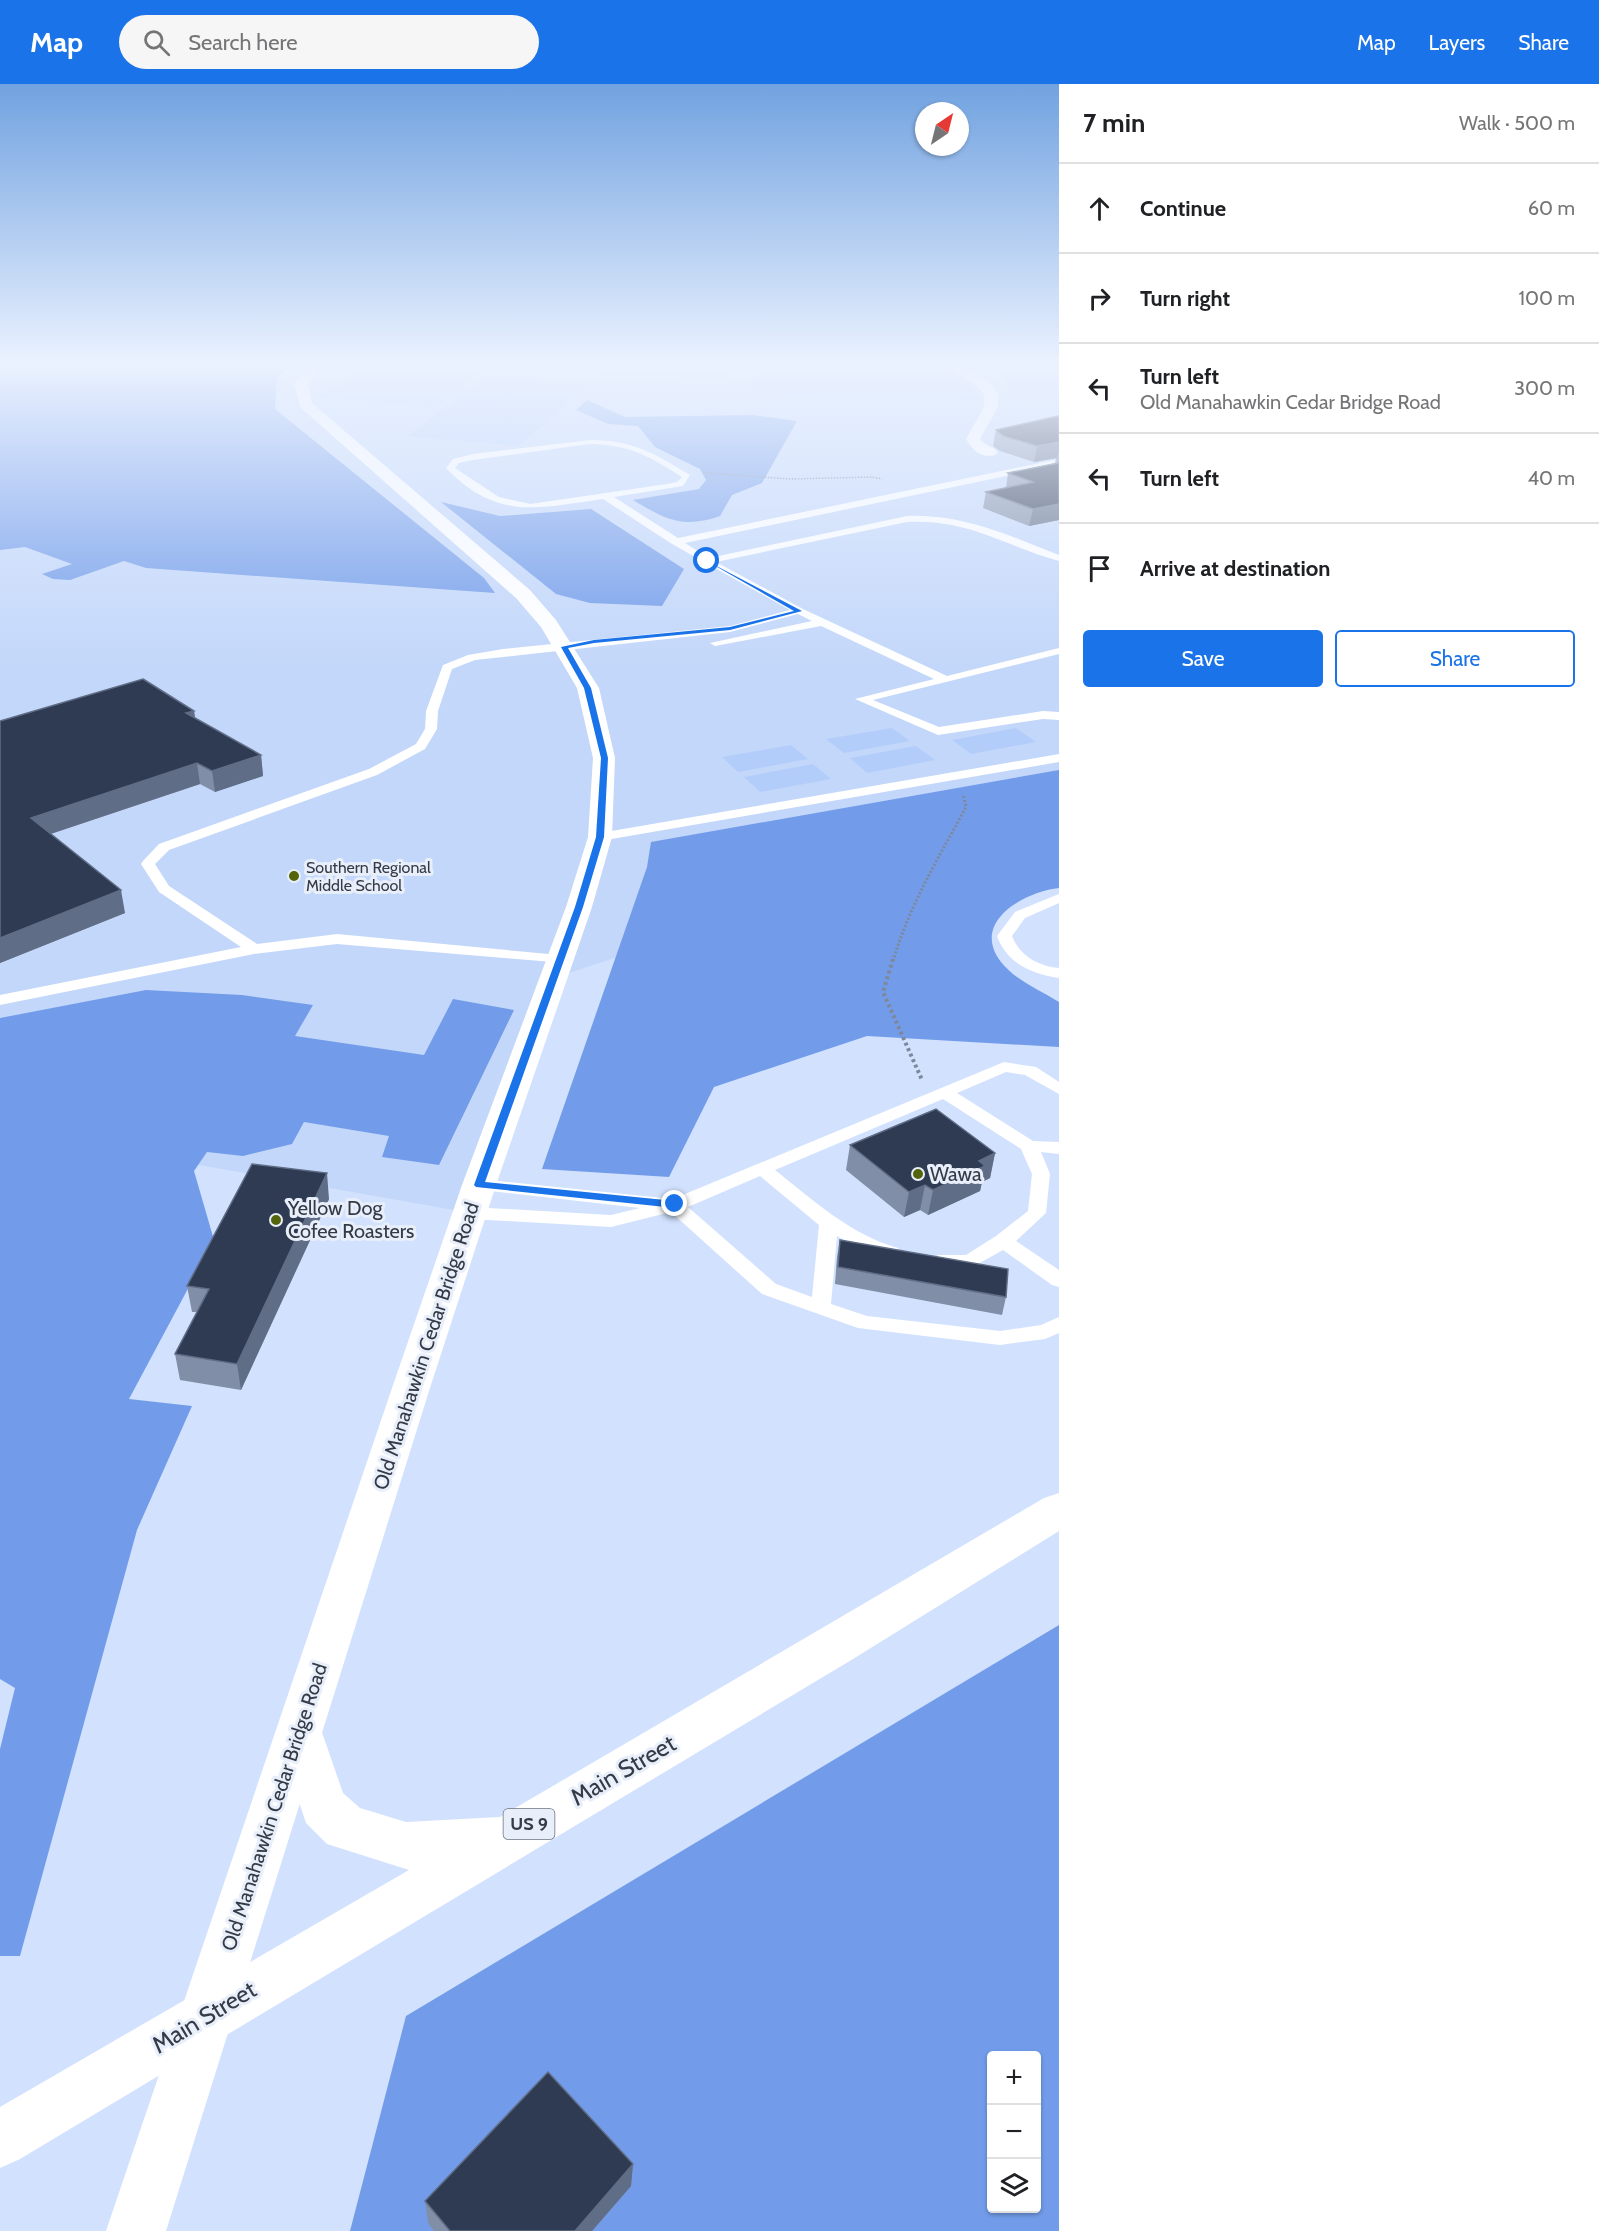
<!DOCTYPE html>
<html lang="en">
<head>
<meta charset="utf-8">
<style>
  :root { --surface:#fff; --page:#f6f6f6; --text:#202124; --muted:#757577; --line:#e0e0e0; --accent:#1a73e8 }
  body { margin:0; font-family:Cabin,sans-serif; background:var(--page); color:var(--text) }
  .controls { position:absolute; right:18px; bottom:18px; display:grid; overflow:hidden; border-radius:6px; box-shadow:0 2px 4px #0004 }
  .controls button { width:54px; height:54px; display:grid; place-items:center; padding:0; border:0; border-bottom:2px solid var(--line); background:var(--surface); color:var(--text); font:30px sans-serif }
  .compass { position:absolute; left:915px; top:18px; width:54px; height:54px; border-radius:50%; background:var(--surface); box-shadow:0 2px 4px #0004; rotate:35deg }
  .stop { position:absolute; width:18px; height:18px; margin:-14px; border:4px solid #1a73e8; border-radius:50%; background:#fff }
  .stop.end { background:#1a73e8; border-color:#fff; box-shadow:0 2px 6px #0008 }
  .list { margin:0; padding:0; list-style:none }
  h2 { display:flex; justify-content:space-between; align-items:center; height:78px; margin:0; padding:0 24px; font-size:26px }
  h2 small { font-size:20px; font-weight:400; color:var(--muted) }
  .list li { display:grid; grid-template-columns:39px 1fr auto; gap:18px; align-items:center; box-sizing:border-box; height:90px; padding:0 24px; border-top:2px solid var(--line) }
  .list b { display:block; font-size:22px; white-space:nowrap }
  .list p { margin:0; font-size:20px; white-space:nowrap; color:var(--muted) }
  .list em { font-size:20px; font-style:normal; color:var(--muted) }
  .actions { display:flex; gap:12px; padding:18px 24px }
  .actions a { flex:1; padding:14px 0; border:2px solid var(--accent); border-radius:6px; text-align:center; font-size:21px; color:var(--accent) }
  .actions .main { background:var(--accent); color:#fff }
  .icon { flex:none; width:33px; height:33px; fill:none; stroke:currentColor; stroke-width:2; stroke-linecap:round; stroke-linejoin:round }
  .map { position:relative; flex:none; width:1059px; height:2147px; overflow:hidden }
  header { display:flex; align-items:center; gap:36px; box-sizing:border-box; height:84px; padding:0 30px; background:var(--accent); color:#fff }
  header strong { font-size:28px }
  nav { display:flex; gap:33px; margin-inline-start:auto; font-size:21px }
  .search { width:420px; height:54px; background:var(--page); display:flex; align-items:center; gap:15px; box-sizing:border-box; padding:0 21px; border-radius:33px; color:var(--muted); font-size:22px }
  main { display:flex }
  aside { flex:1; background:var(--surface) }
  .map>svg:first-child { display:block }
  .built { fill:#c3d7fa }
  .green { fill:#b3cdfb }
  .forest { fill:#729ce9; fill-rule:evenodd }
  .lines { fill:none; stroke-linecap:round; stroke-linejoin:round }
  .path-far2 { stroke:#7e889b; stroke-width:1.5; stroke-dasharray:1.5 1.5; stroke-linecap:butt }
  .path-far1 { stroke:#7e889b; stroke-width:3; stroke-dasharray:2 2; stroke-linecap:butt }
  .path { stroke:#7e889b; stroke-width:4; stroke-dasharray:3 3; stroke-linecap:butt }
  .lane { fill:#fff; fill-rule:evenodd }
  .street { fill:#fff; fill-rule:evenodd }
  .secondary { fill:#fff; fill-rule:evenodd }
  .highway { fill:#fff; fill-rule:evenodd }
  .wall { fill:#808ea8 }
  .shaded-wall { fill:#606d86 }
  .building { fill:#2f3b52; stroke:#606d86; stroke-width:1.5 }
  .route { fill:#1a73e8 }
  .poi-dot { fill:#53640a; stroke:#e8effa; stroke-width:2 }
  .labels { text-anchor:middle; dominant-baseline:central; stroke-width:6; stroke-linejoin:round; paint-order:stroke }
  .far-poi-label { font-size:16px; fill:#353b46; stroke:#e8effa; text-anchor:start }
  .shield { fill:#e8effa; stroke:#6b717c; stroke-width:1.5 }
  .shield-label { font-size:18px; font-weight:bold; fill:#353b46 }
  .poi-label { font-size:20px; fill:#353b46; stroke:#e8effa; text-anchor:start }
  .street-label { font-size:20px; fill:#353b46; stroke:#e8effa }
  .near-street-label { font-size:24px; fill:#353b46; stroke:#e8effa }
</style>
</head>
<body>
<header>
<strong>Map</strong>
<div class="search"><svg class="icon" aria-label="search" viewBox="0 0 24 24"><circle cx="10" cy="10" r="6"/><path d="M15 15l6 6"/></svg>Search here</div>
<nav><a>Map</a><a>Layers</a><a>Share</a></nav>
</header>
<main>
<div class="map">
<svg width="1059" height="2147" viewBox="0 0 1059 2147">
  <rect width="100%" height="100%" fill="#d2e2fe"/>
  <!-- built -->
  <path class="built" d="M0 281H1059V727L554 894 471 1129 0 1046Z"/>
  <!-- green -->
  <g class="green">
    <path d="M370 281H488L436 323 318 314Z"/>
    <path d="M737 281 724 293 562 290 531 288 513 282Z"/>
    <path d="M767 281H933C955 289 970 293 978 316L840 315 760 309 749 301Z"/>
    <path d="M1003 281H1059V311L1028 309 1008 304 1004 298Z"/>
    <path d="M487 291 590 300 519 362 408 352Z"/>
    <path d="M892 644 910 657 844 669 826 655Z"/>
    <path d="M1016 644 1036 658 971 670 952 656Z"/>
    <path d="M791 661 808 675 738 688 722 673Z"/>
    <path d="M916 662 935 676 867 689 850 674Z"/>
    <path d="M813 680 831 695 760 708 744 693Z"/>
  </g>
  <!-- forest -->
  <g class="forest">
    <path d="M0 281H292L277 293 275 325 484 494 495 509 146 484 124 477 70 496 53 495 42 490 72 480 25 463 0 466Z"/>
    <path d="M587 316 625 333 752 331 797 337 762 399 732 411 720 432C682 445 665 435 633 416L699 405 706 396 700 385 655 363 638 342 608 340 576 326Z"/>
    <path d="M441 418 500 432 591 425 684 485 662 522 590 519 556 510Z"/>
    <path d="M1059 686V804C1024 808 970 838 1001 878 1015 896 1040 906 1059 918V963L867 952 714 1003 669 1093 542 1085 647 783 651 758Z"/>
    <path d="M146 906 242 911 313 921 295 952 424 971 453 915 514 926 439 1081 382 1073 389 1052 304 1038 292 1060 243 1072 207 1068 194 1087 214 1156 129 1315 192 1322 137 1446 20 1872H0V1665L15 1604 0 1595V934Z"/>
    <path d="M1059 1541V2147H350L406 1932ZM992 1972H1036V2124H992Z"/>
  </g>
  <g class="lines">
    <!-- path-far2 -->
    <path class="path-far2" d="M705 389 790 395 872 393 882 395"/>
    <!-- path-far1 -->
    <path class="path-far1" d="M893 877C909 822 939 773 966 723L963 710"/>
    <!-- path -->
    <path class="path" d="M893 875 883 908 922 996"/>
    <!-- lane -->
    <g class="lane">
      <path d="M590 356C633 356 654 369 690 391L683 402 614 413 678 454 1059 375V381L685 459 709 474 907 432C962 430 1009 451 1059 471V477C1002 461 970 435 907 438L716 478 803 525 947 592 1059 564V570L873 616 939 643 1043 627 1059 628V636L1043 635 938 651 855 615 934 595 821 542 715 562 710 559 812 537 798 530 730 548 475 576 452 585 438 627 437 645 425 665 377 691 169 766 155 780 169 802 257 860 337 850 559 871 567 876 564 879 337 860 254 870 0 921V911L241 863 159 808 141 780 143 777 159 760 369 685 416 660 425 645 426 627 443 581 468 571 503 565 730 542 790 526 672 460 603 415C538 424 497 437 446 384L453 375 473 370ZM590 360C630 361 649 372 682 393L677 398 667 400 530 420 499 413 455 384 459 379 473 376Z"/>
      <path d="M1059 670V678L600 757 593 753 600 749Z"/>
      <path d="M1059 810V819L1025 834 1012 852C1020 872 1038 882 1059 884V894C1031 890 1007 879 997 852L1015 828Z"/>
      <path d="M1004 978 1036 983 1059 998V1010L1025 991 1006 988 957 1009 1033 1057 1059 1058V1070L1041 1068 1050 1090 1046 1129 1016 1157 1059 1186V1203L1052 1201 1003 1166 969 1185 938 1181 935 1176 938 1171H966L996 1152 1028 1127 1032 1090 1021 1065 943 1015 775 1086C813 1116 851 1151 898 1164L901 1169 898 1174H877L837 1152 831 1220 867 1232 1000 1247 1041 1241 1059 1233V1249L1045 1255 1000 1261 858 1244 762 1210 671 1128 611 1143 471 1135 464 1133 462 1129 464 1125 471 1123 611 1131 640 1124 473 1105 470 1101 473 1097 479 1095 673 1115ZM760 1092 819 1141 812 1213 776 1200 688 1123Z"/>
    </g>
    <!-- street -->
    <path class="street" d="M945 281C967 281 984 291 998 309V323L980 355C985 362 993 362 998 368L995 371C981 375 973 366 966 355L984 323V310L975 300Z"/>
    <!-- secondary -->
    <path class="secondary" d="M311 281H324L308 301 312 319 530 506 556 536 599 604 615 674 612 753 592 823 496 1101 429 1307 166 2147H106L391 1307 462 1101 566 823 588 753 593 674 577 604 541 543 516 514 300 323 294 300Z"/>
    <!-- highway -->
    <path class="highway" d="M1059 1409V1447L853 1575 20 2075 0 2084V2023L409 1786 327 1760 306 1739 276 1649 283 1634 300 1628 317 1634 343 1709 360 1724 406 1738 500 1733 1044 1414Z"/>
  </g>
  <!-- wall -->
  <g class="wall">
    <path d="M1059 332V436L1029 442 983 424 986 408 1006 404 1008 389 1055 379 1056 374 1034 378 1000 367 993 362 996 346Z"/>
    <path d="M194 627 195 635 261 671 263 692 215 708 200 700 51 750 125 829 0 879V637Z"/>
    <path d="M850 1061 995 1069 990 1094 982 1098 980 1107 928 1131 920 1126 904 1133 846 1086Z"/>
    <path d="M329 1115 241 1306 180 1296 175 1270 197 1228H192L187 1202Z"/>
    <path d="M840 1156 1006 1213 1002 1231 835 1200 837 1173Z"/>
    <path d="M633 2080 631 2102 592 2147H434L428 2139 425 2117Z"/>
  </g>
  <!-- shaded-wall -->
  <g class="shaded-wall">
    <path d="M1059 358V369H1058L1057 374 1034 378 1037 362Z"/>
    <path d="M1059 420V436L1029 442 1033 425Z"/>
    <path d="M194 627 197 647 186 629Z"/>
    <path d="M261 671 263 692 215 708 212 687Z"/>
    <path d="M197 679 200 700 35 755 31 734Z"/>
    <path d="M121 806 125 829 0 879V854Z"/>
    <path d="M995 1069 990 1094 982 1098 980 1107 928 1131 933 1106 979 1077Z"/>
    <path d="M327 1089 329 1115 241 1306 237 1280Z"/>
    <path d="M925 1101 920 1126 904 1133 909 1108Z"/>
    <path d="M633 2080 631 2102 592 2147H575Z"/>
  </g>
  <!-- building -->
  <g class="building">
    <path d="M1058 332H1059V358L1037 362 1003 352 996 346Z"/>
    <path d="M1059 379V420L1033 425 986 408 1033 398 1008 389Z"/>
    <path d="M143 595 194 627 186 629 261 671 212 687 197 679 31 734 121 806 0 854V637Z"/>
    <path d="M936 1025 995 1069 979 1077 985 1082 933 1106 925 1101 909 1108 850 1061Z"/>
    <path d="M252 1080 327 1089 237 1280 175 1270 209 1205 187 1202Z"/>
    <path d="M840 1156 1008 1185 1006 1213 838 1183Z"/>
    <path d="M548 1988 633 2080 575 2147H450L425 2117Z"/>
  </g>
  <!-- sky -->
  <linearGradient id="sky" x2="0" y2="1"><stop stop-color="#71a2e0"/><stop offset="0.48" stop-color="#ebf2ff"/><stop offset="1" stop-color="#ebf2ff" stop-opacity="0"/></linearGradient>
  <rect width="1059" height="582" fill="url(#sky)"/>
  <!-- route -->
  <path class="route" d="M705 476 802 527 730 546 594 559 568 564 591 604 608 674 604 753 583 823 485 1098 675 1117 680 1120 675 1124 476 1103 474 1101 575 823 596 753 601 674 584 604 561 563 594 556 730 543 794 527Z"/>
  <!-- markers -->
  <g class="poi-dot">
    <circle cx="294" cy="792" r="6"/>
    <circle cx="918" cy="1090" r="6"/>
    <circle cx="276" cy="1136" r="6"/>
  </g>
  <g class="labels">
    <!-- far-poi labels -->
    <g class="far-poi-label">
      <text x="306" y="783">Southern Regional<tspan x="306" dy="18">Middle School</tspan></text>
    </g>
    <!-- shield labels -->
    <rect class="shield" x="503.5" y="1725" width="51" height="30" rx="4.5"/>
    <g class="shield-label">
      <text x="529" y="1740">US 9</text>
    </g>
    <!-- poi labels -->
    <g class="poi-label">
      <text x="930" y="1090">Wawa</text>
      <text x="288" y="1124">Yellow Dog<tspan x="288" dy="23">Cofee Roasters</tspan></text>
    </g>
    <!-- street labels -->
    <g class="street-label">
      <text transform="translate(426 1262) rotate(-72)">Old Manahawkin Cedar Bridge Road</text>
      <text transform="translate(274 1723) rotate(-72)">Old Manahawkin Cedar Bridge Road</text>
    </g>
    <!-- near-street labels -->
    <g class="near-street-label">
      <text transform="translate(623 1686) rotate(-30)">Main Street</text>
      <text transform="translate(204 1933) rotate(-31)">Main Street</text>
    </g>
  </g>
</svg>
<div class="controls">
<button>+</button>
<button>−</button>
<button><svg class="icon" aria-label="layers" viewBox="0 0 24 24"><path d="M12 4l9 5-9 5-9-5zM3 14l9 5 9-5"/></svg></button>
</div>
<svg class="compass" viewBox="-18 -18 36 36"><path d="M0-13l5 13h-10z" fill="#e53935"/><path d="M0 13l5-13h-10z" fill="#757577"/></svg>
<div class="stop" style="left:707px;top:477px"></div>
<div class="stop end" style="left:675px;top:1120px"></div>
</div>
<aside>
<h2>7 min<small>Walk · 500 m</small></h2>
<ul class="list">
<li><svg class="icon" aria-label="ahead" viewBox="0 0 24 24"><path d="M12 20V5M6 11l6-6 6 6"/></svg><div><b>Continue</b></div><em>60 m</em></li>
<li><svg class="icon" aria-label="right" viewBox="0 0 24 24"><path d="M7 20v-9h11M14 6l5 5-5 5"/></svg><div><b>Turn right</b></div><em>100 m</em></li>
<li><svg class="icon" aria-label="left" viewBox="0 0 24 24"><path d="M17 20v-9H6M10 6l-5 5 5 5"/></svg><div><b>Turn left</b><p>Old Manahawkin Cedar Bridge Road</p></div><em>300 m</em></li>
<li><svg class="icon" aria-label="left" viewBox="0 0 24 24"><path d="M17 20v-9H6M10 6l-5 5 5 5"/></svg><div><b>Turn left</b></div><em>40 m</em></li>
<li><svg class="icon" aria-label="arrive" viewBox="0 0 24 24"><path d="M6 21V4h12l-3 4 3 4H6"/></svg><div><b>Arrive at destination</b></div></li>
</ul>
<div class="actions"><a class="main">Save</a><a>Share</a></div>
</aside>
</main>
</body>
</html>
